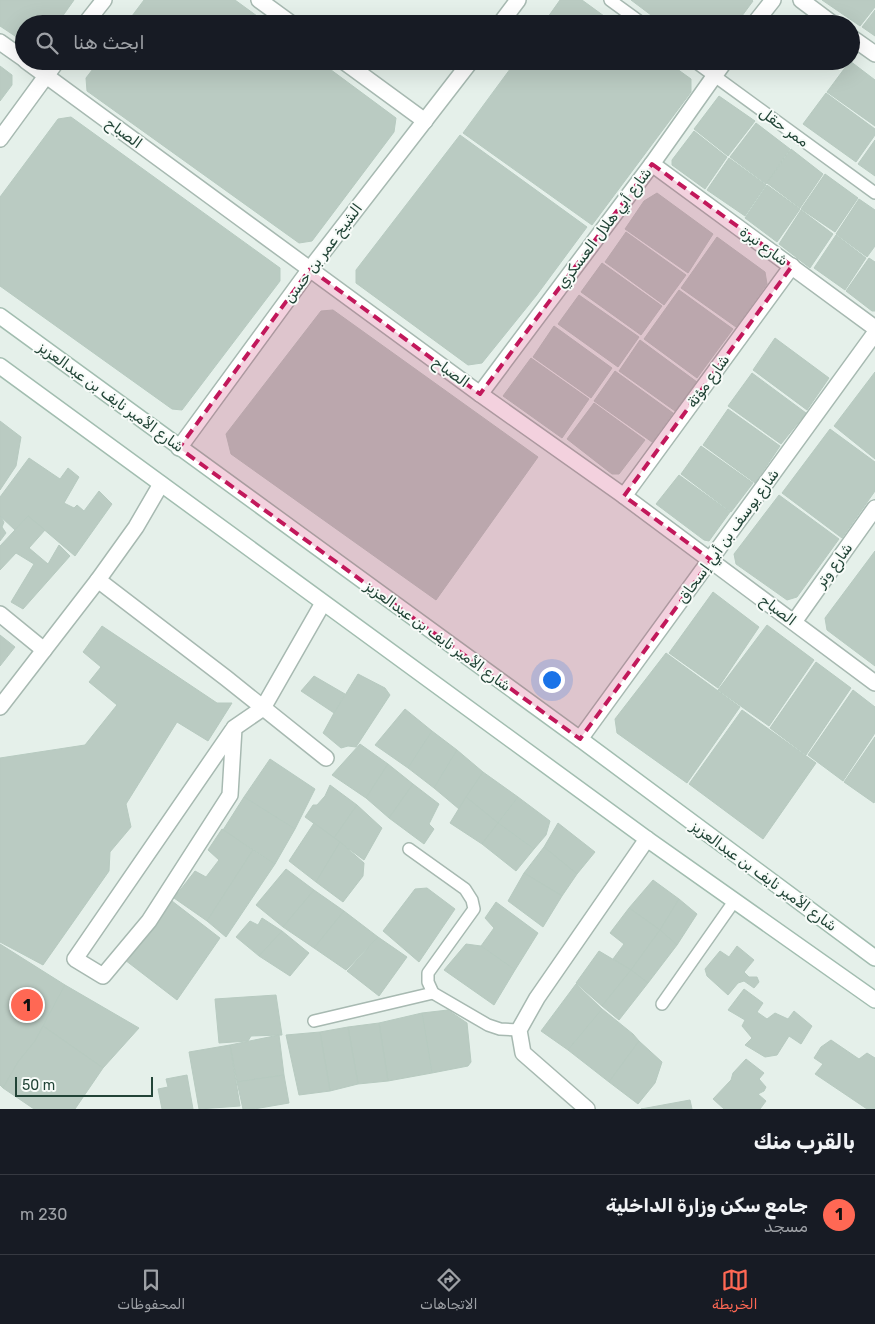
<!DOCTYPE html>
<html lang="ar">
<head>
<meta charset="utf-8">
<style>
  :root { --surface:#171b24; --page:#242831; --text:#f1f3f6; --muted:#9ea1a6; --line:#363941; --accent:#ff6854 }
  body { margin:0; font-family:Rubik,Vazirmatn,sans-serif; background:var(--page); color:var(--text); direction:rtl }
  .scale { position:absolute; left:15px; bottom:12px; width:138px; box-sizing:border-box; padding-left:5px; border:2px solid #224437; border-top:0; font-size:14px; line-height:18px; white-space:nowrap; color:#224437; -webkit-text-stroke:4px #f7fbf8; paint-order:stroke }
  .you { position:absolute; left:551px; top:679px; width:18px; height:18px; margin:-12px; border:4px solid #fff; border-radius:50%; background:#1a73e8; box-shadow:0 0 0 8px #1a73e833 }
  .badge { display:grid; place-items:center; width:32px; height:32px; border-radius:50%; background:var(--accent); color:#111; font-size:16px; font-weight:700 }
  .pin { position:absolute; translate:-50% -50%; border:2px solid #fff; box-shadow:0 1px 5px #0006 }
  .list { margin:0; padding:0; list-style:none }
  h2 { display:flex; justify-content:space-between; align-items:center; height:65px; margin:0; padding:0 20px; font-size:21px }
  h2 small { font-size:16px; font-weight:400; color:var(--muted) }
  .list li { display:grid; grid-template-columns:32px 1fr auto; gap:15px; align-items:center; box-sizing:border-box; height:80px; padding:0 20px; border-top:1px solid var(--line) }
  .list b { display:block; font-size:19px; white-space:nowrap }
  .list p { margin:0; font-size:16px; white-space:nowrap; color:var(--muted) }
  .list em { font-size:16px; font-style:normal; color:var(--muted) }
  .icon { flex:none; width:28px; height:28px; fill:none; stroke:currentColor; stroke-width:2; stroke-linecap:round; stroke-linejoin:round }
  .map { position:relative; flex:none; width:875px; height:1109px; overflow:hidden; direction:ltr }
  .search { position:absolute; background:var(--surface); box-shadow:0 5px 20px #0002; left:15px; right:15px; top:15px; height:55px; display:flex; align-items:center; gap:12px; box-sizing:border-box; padding:0 18px; border-radius:28px; color:var(--muted); font-size:19px }
  .sheet { height:145px; background:var(--surface) }
  nav { display:flex; justify-content:space-around; align-items:center; box-sizing:border-box; height:70px; border-top:1px solid var(--line); background:var(--surface); font-size:14px; color:var(--muted) }
  nav a { display:grid; justify-items:center; gap:2px }
  nav .on { color:var(--accent) }
  .map>svg:first-child { display:block }
  .building { fill:#bacbc2; stroke:#b7cac0 }
  .lines { fill:none; stroke-linecap:round; stroke-linejoin:round }
  .lane-casing { stroke:#a7b9b1; stroke-width:14 }
  .street-casing { stroke:#a7b9b1; stroke-width:18 }
  .secondary-casing { stroke:#a2bdb0; stroke-width:18 }
  .lane { stroke:#fff; stroke-width:11 }
  .street { stroke:#fff; stroke-width:15 }
  .secondary { stroke:#fff; stroke-width:15 }
  .marked { fill:#c2185b; fill-opacity:0.2; stroke:#c2185b; stroke-width:4; stroke-dasharray:10 6; stroke-linejoin:round }
  .labels { text-anchor:middle; dominant-baseline:central; stroke-width:4; stroke-linejoin:round; paint-order:stroke }
  .street-label { font-size:15px; fill:#224437; stroke:#f7fbf8 }
</style>
</head>
<body>
<div class="map">
<svg width="875" height="1109" viewBox="0 0 875 1109">
  <rect width="100%" height="100%" fill="#e5f0ea"/>
  <!-- building -->
  <g class="building">
    <path d="M0 0H74L57 24H24V42L0 26Z"/>
    <path d="M144 0H235L268 24H126Z"/>
    <path d="M560 0H582L615 24H543Z"/>
    <path d="M631 0H752L753 1 736 24H663Z"/>
    <path d="M822 0H875V7L860 26Z"/>
    <path d="M875 10V36L862 27Z"/>
    <path d="M99 61H319L396 118 394 132 312 241 299 243 87 91 86 78Z"/>
    <path d="M516 61H666L691 79V92L592 225 463 133Z"/>
    <path d="M850 61 875 80V126L827 92Z"/>
    <path d="M0 66 12 75V85L0 101Z"/>
    <path d="M826 93 875 129V135L856 162 803 124Z"/>
    <path d="M719 96 755 121 728 156 694 129Z"/>
    <path d="M71 117 280 268V281L182 410 172 409 0 286V197L58 119Z"/>
    <path d="M756 123 790 149 766 184 730 157Z"/>
    <path d="M694 131 727 157 705 189 672 165V160Z"/>
    <path d="M460 135 587 227 536 296 482 363 468 365 356 283V270Z"/>
    <path d="M875 140V176L858 164Z"/>
    <path d="M791 149 823 174 800 208 767 183Z"/>
    <path d="M729 158 766 185 745 216 707 190Z"/>
    <path d="M825 174 858 198 835 232 801 209Z"/>
    <path d="M767 185 800 209 777 242 745 218Z"/>
    <path d="M657 193 713 234 688 273 625 229 644 201Z"/>
    <path d="M859 199 875 210V246L867 257 836 234Z"/>
    <path d="M801 210 833 234 810 268 779 244Z"/>
    <path d="M626 232 686 275 664 305 605 262Z"/>
    <path d="M836 235 866 258 845 290 814 268Z"/>
    <path d="M717 237 765 272 767 284 736 327 681 288Z"/>
    <path d="M869 258 875 262V311H872L846 291Z"/>
    <path d="M602 263 662 306 641 335 581 292Z"/>
    <path d="M679 290 733 329 697 378 644 339Z"/>
    <path d="M579 295 639 337 618 367 558 324Z"/>
    <path d="M333 310 538 457 436 600 231 454 226 434 321 311Z"/>
    <path d="M554 326 612 368 591 398 533 357Z"/>
    <path d="M775 338 829 378 807 410 753 370Z"/>
    <path d="M640 340 697 382 675 411 619 371Z"/>
    <path d="M531 358 589 399 562 438 503 396Z"/>
    <path d="M615 371 673 413 652 442 594 401Z"/>
    <path d="M875 372V459L834 426Z"/>
    <path d="M752 373 806 413 781 444 728 406Z"/>
    <path d="M594 403 645 440 619 474H612L567 439Z"/>
    <path d="M728 409 780 446 755 483 703 445Z"/>
    <path d="M0 421 21 437 16 466 0 490Z"/>
    <path d="M830 429 875 462V491L842 538 782 493Z"/>
    <path d="M701 446 753 483 731 512 681 474Z"/>
    <path d="M29 458 60 479 68 468 79 477 64 503 74 508 77 505 84 511 99 491 112 504 75 556 28 516 15 530 0 516V497Z"/>
    <path d="M679 475 730 512 709 541 704 540 656 504Z"/>
    <path d="M779 495 839 539 797 597 787 600 736 564 734 554Z"/>
    <path d="M0 516 4 522 2 527 6 533 0 541Z"/>
    <path d="M28 516 45 530 29 548 48 564 59 545 70 556 23 609 11 602 34 564 16 553 0 570V546Z"/>
    <path d="M875 551V666L827 630 825 618Z"/>
    <path d="M713 592 759 627 718 688 669 653Z"/>
    <path d="M767 625 814 660 769 726 718 690Z"/>
    <path d="M102 626 217 703H232L208 741 177 722 126 804 131 827 110 852 109 871 43 965 0 942V758L85 745 117 705 89 682 101 667 83 652Z"/>
    <path d="M0 635 15 647 0 666Z"/>
    <path d="M666 653 740 707 687 783 617 733 615 719Z"/>
    <path d="M816 662 851 688 806 755 770 728Z"/>
    <path d="M358 674 385 688 390 695 356 747 348 746 341 748 323 733 334 713Z"/>
    <path d="M314 676 345 694 334 713 301 691Z"/>
    <path d="M853 690 875 707V733L843 781 808 755Z"/>
    <path d="M405 709 432 731 408 768 375 745Z"/>
    <path d="M742 710 816 763 763 839 689 784Z"/>
    <path d="M432 731 457 750 434 788 408 768Z"/>
    <path d="M875 737V801L874 803 844 782Z"/>
    <path d="M360 744 388 764 366 798 332 775Z"/>
    <path d="M457 750 483 772 459 809 434 788Z"/>
    <path d="M270 759 315 789 295 829 244 797Z"/>
    <path d="M388 764 413 784 389 818 366 798Z"/>
    <path d="M483 772 518 797 498 823 466 797Z"/>
    <path d="M413 784 439 804 429 824 434 829 424 844 389 818Z"/>
    <path d="M330 785 357 805 334 838 305 817 313 805H317L325 796Z"/>
    <path d="M244 797 295 829 275 864 223 830Z"/>
    <path d="M466 797 498 823 482 844 450 823Z"/>
    <path d="M518 797 550 821 546 835 534 849 498 823Z"/>
    <path d="M357 805 382 828 364 860 334 838Z"/>
    <path d="M314 823 340 842 316 882 289 861Z"/>
    <path d="M498 823 534 849 516 871 482 844Z"/>
    <path d="M558 823 595 852 577 874 544 847Z"/>
    <path d="M222 829 253 850 207 921 174 898 195 871 206 877 219 860 208 850Z"/>
    <path d="M340 842 364 863 363 876 343 902 316 882Z"/>
    <path d="M544 847 577 874 562 896 524 873Z"/>
    <path d="M253 850 275 864 226 937 207 921Z"/>
    <path d="M286 869 314 890 283 927 256 905Z"/>
    <path d="M524 873 562 896 543 927 508 901Z"/>
    <path d="M653 880 679 899 660 930 629 908Z"/>
    <path d="M427 888 455 909 419 962 383 931 415 889Z"/>
    <path d="M314 890 344 911 314 948 283 927Z"/>
    <path d="M679 899 697 914 677 945 660 930Z"/>
    <path d="M172 901 220 938 177 1000 125 960Z"/>
    <path d="M496 902 538 933 515 970 481 946 494 928 485 918Z"/>
    <path d="M629 908 660 930 631 970 613 959 624 944 610 933Z"/>
    <path d="M344 911 378 937 346 970 314 948Z"/>
    <path d="M262 918 282 931 259 956 236 937 250 921 258 925Z"/>
    <path d="M660 930 677 945 648 983 631 970Z"/>
    <path d="M282 931 309 953 290 976 259 956Z"/>
    <path d="M378 937 407 957 379 996 347 971Z"/>
    <path d="M0 944 65 985 35 1041 18 1062 3 1088 0 1085Z"/>
    <path d="M466 944 481 946 515 970 494 1005 444 970Z"/>
    <path d="M737 946 754 960 744 972 749 977H757L759 982 754 988 744 981 738 983 728 995 707 976 705 969 720 951 729 957Z"/>
    <path d="M599 951 631 970 602 1006 576 983Z"/>
    <path d="M631 970 648 983 619 1020 602 1006Z"/>
    <path d="M576 984 602 1009 568 1050 541 1031Z"/>
    <path d="M65 985 139 1028 103 1068 43 1026Z"/>
    <path d="M744 989 763 1003 757 1012 767 1019 775 1013 788 1019 794 1011 812 1026 801 1044 789 1036 777 1055 765 1057 745 1045 752 1038 742 1026 745 1020 728 1010Z"/>
    <path d="M276 995 282 1035 251 1036 248 1041 219 1043 215 999Z"/>
    <path d="M602 1009 633 1034 639 1041 609 1082 568 1050Z"/>
    <path d="M448 1010 467 1023 471 1062 468 1066 432 1073 422 1013Z"/>
    <path d="M422 1013 432 1073 388 1081 379 1023Z"/>
    <path d="M379 1023 388 1081 358 1084 348 1027Z"/>
    <path d="M43 1026 103 1068 75 1109H34L3 1088 18 1062 35 1041Z"/>
    <path d="M348 1027 358 1084 330 1091 320 1032Z"/>
    <path d="M320 1032 330 1091 299 1095 286 1035Z"/>
    <path d="M279 1035 284 1075 237 1082 230 1045Z"/>
    <path d="M831 1040 859 1059 867 1053 875 1058V1109H867L815 1074 823 1064 814 1058 821 1047Z"/>
    <path d="M639 1041 662 1062 655 1083 638 1104 609 1082Z"/>
    <path d="M230 1045 240 1106 199 1109 189 1052Z"/>
    <path d="M746 1059 764 1073 759 1079 766 1087 764 1091 758 1094 766 1101 760 1109H724L713 1099 731 1080 733 1073Z"/>
    <path d="M187 1075 193 1109H162L158 1089 168 1087 166 1079Z"/>
    <path d="M284 1075 289 1103 254 1109H243L237 1082Z"/>
    <path d="M690 1100 692 1109H641Z"/>
  </g>
  <g class="lines">
    <!-- lane casing -->
    <g class="lane-casing">
      <g id="lane">
        <path d="M610 0 643 24"/>
        <path d="M694 61 875 193"/>
        <path d="M409 849 465 889 472 900 474 909 428 973V982L433 993 488 1025 500 1029 519 1030"/>
        <path d="M662 1004 735 900"/>
        <path d="M314 1021 433 993"/>
      </g>
    </g>
    <!-- street casing -->
    <g class="street-casing">
      <g id="street">
        <path d="M259 0 292 24"/>
        <path d="M801 0 833 24"/>
        <path d="M85 24 104 0"/>
        <path d="M500 24 518 0"/>
        <path d="M754 24 773 0"/>
        <path d="M851 37 875 54"/>
        <path d="M0 42 24 59"/>
        <path d="M26 61 480 394 624 496 875 683"/>
        <path d="M343 61 425 121"/>
        <path d="M0 139 57 61"/>
        <path d="M652 164 875 328"/>
        <path d="M480 394 652 164 725 61"/>
        <path d="M179 448 310 269 471 61"/>
        <path d="M624 496 792 266"/>
        <path d="M98 580 226 678 326 758"/>
        <path d="M0 614 44 650"/>
        <path d="M794 622 875 508"/>
        <path d="M0 707 98 580 136 527 161 484"/>
        <path d="M234 728 230 795 149 921 103 976 75 959 234 728 263 708 323 603"/>
        <path d="M580 739 875 333"/>
        <path d="M587 1109 523 1053 519 1030 537 998 647 839"/>
      </g>
    </g>
    <!-- secondary casing -->
    <g class="secondary-casing">
      <g id="secondary">
        <path d="M0 316 580 739 875 958"/>
        <path d="M0 366 647 839 875 1000"/>
      </g>
    </g>
    <!-- lane -->
    <use href="#lane" class="lane"/>
    <!-- street -->
    <use href="#street" class="street"/>
    <!-- secondary -->
    <use href="#secondary" class="secondary"/>
  </g>
  <!-- marked area -->
  <path class="marked" d="M652 164 792 266 624 496 711 560 580 739 179 448 310 269 480 394Z"/>
  <g class="labels">
    <!-- street labels -->
    <g class="street-label">
      <text transform="translate(784 127) rotate(36)">ممر حقل</text>
      <text transform="translate(124 133) rotate(36)">الصباح</text>
      <text transform="translate(604 228) rotate(-53)">شارع أبي هلال العسكري</text>
      <text transform="translate(764 246) rotate(36)">شارع نبرة</text>
      <text transform="translate(323 253) rotate(-53)">الشيخ عمر بن حسن</text>
      <text transform="translate(451 372) rotate(36)">الصباح</text>
      <text transform="translate(708 381) rotate(-54)">شارع مؤتة</text>
      <text transform="translate(111 397) rotate(36)">شارع الأمير نايف بن عبدالعزيز</text>
      <text transform="translate(728 536) rotate(-54)">شارع يوسف بن أبي إسحاق</text>
      <text transform="translate(834 565) rotate(-54)">شارع وتر</text>
      <text transform="translate(778 610) rotate(37)">الصباح</text>
      <text transform="translate(438 636) rotate(36)">شارع الأمير نايف بن عبدالعزيز</text>
      <text transform="translate(764 876) rotate(36)">شارع الأمير نايف بن عبدالعزيز</text>
    </g>
  </g>
</svg>
<div class="scale">50 m</div>
<div class="you"></div>
<div class="pin badge" style="left:27px;top:1005px">1</div>
<div class="search"><svg class="icon" aria-label="search" viewBox="0 0 24 24"><circle cx="10" cy="10" r="6"/><path d="M15 15l6 6"/></svg>ابحث هنا</div>
</div>
<section class="sheet">
<h2>بالقرب منك<small></small></h2>
<ul class="list">
<li><span class="badge">1</span><div><b>جامع سكن وزارة الداخلية</b><p>مسجد</p></div><em>230 m</em></li>
</ul>
</section>
<nav>
<a class="on"><svg class="icon" aria-label="map" viewBox="0 0 24 24"><path d="M3 6l6-2 6 2 6-2v14l-6 2-6-2-6 2zM9 4v14M15 6v14"/></svg>الخريطة</a>
<a><svg class="icon" aria-label="directions" viewBox="0 0 24 24"><path d="M12 3l9 9-9 9-9-9zM9 14v-3h6M13 9l2 2-2 2"/></svg>الاتجاهات</a>
<a><svg class="icon" aria-label="saved" viewBox="0 0 24 24"><path d="M7 4h10v16l-5-4-5 4z"/></svg>المحفوظات</a>
</nav>
</body>
</html>
